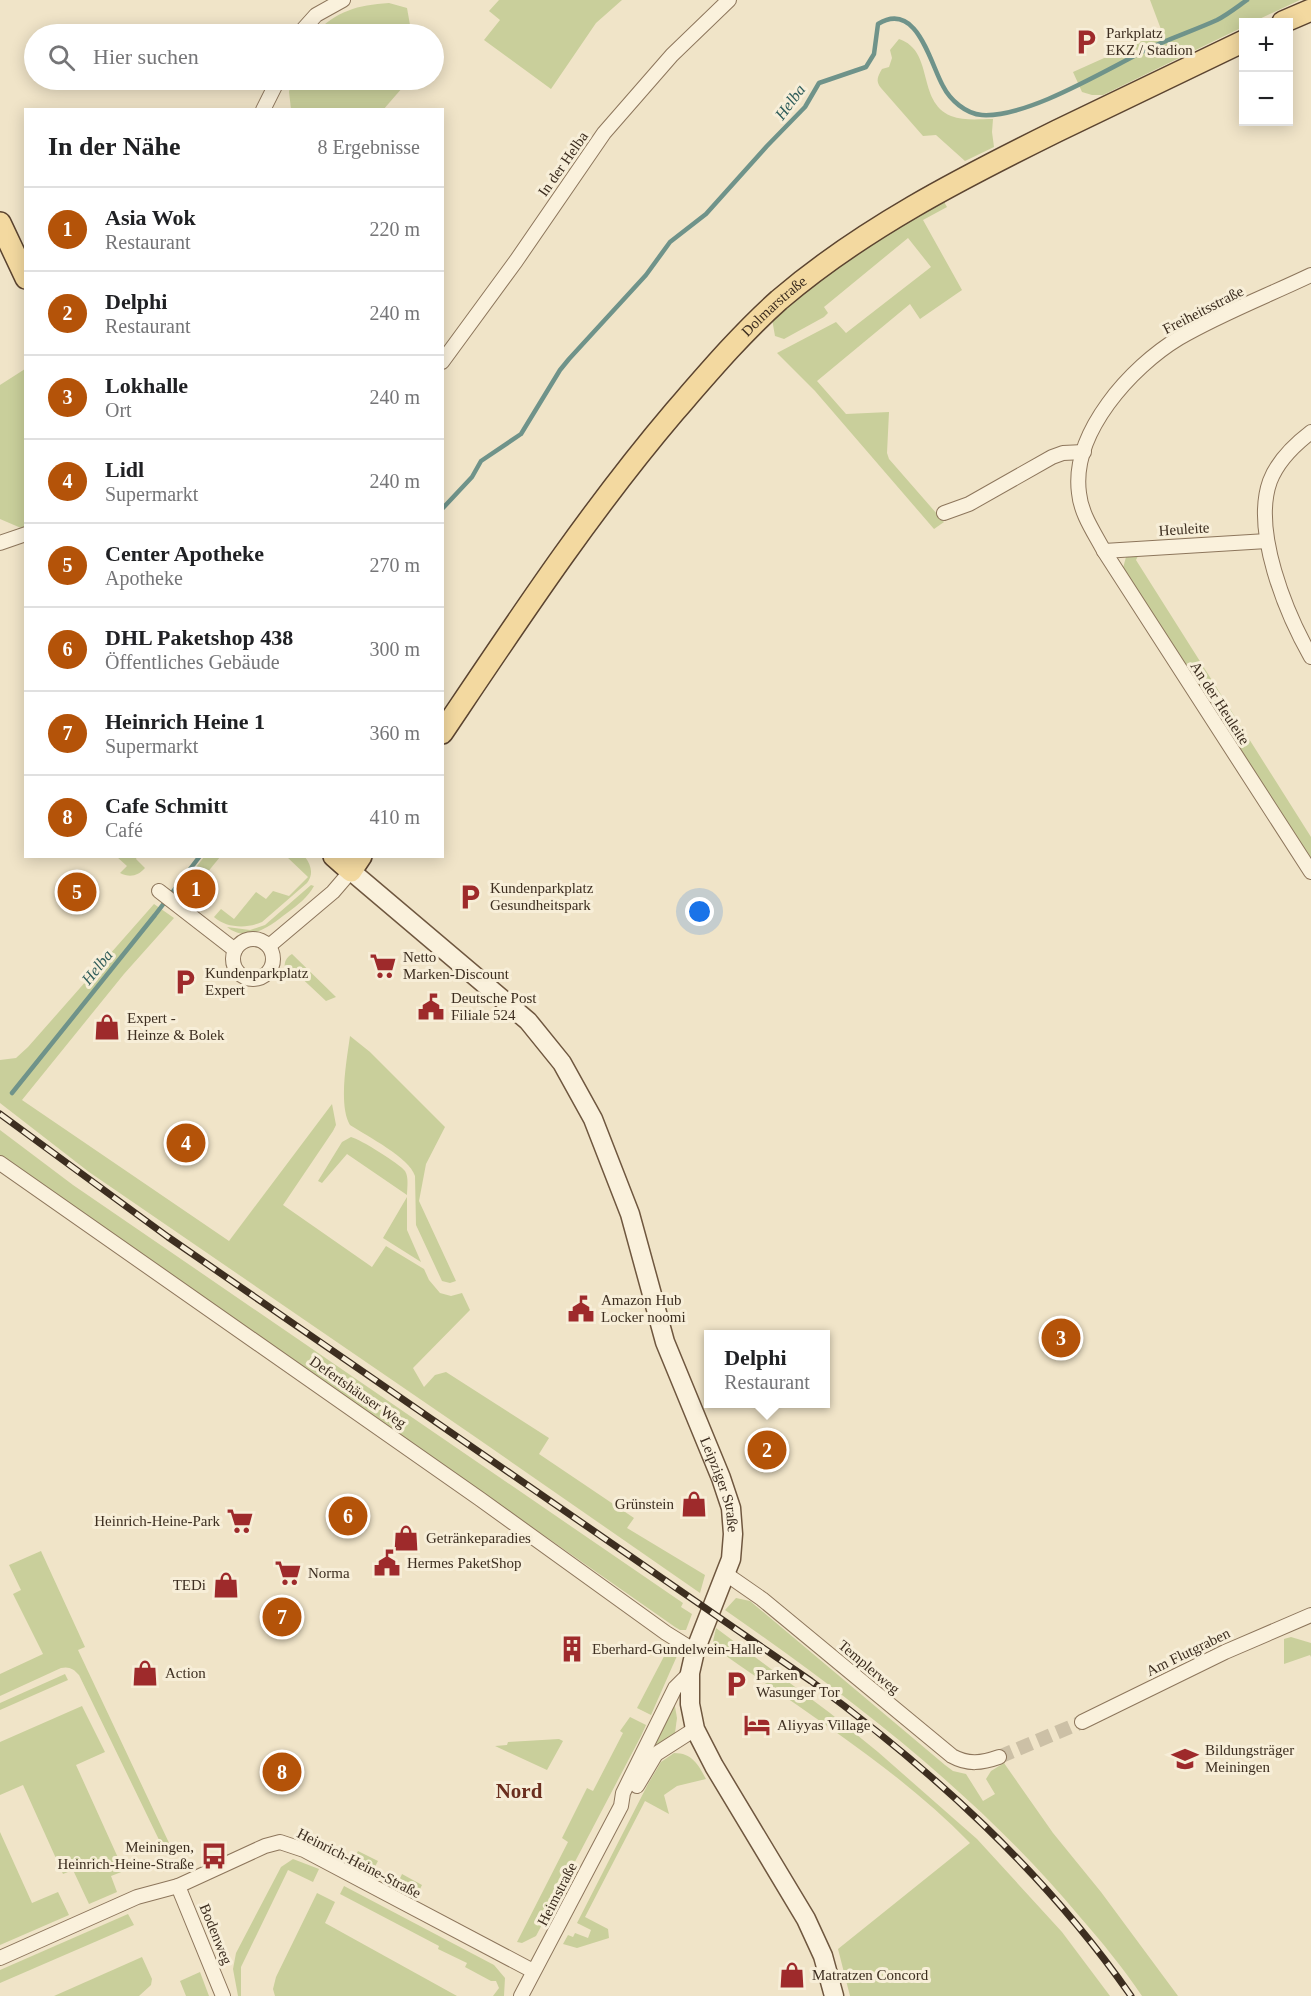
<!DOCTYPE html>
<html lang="de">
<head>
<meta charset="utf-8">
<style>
  :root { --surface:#fff; --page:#f2f2f2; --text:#202124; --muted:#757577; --line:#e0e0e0; --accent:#b45309 }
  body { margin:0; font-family:"Times New Roman",serif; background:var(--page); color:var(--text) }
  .controls { position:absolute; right:18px; top:18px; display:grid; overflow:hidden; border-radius:0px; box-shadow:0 3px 15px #0003 }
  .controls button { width:54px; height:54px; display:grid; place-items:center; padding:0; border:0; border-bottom:2px solid var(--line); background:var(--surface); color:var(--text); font:30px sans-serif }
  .you { position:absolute; left:700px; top:912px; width:21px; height:21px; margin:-15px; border:4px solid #fff; border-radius:50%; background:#1a73e8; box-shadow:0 0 0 9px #1a73e833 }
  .badge { display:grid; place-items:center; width:39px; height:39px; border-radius:50%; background:var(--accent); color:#fff; font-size:20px; font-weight:700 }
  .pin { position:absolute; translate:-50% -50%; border:3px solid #fff; box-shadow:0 2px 6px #0006 }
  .popup { position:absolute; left:704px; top:1330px; width:126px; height:78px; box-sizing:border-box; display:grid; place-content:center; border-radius:0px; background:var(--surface); filter:drop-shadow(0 2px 4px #0005); font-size:20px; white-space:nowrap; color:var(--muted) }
  .popup b { font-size:22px; color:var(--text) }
  .popup::after { content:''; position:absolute; left:50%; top:100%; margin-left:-12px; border:12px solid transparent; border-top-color:var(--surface) }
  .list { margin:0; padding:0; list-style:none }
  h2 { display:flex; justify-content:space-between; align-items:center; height:78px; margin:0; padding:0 24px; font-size:26px }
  h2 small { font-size:20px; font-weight:400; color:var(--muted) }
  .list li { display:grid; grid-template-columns:39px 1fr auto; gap:18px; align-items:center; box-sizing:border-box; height:84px; padding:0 24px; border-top:2px solid var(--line) }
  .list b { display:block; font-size:22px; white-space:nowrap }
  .list p { margin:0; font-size:20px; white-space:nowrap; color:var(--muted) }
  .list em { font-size:20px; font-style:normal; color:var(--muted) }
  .icon { flex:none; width:33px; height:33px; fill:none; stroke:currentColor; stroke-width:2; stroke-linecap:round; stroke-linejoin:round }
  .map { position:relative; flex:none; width:1311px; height:1996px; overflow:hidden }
  .search { position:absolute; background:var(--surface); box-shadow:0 3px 15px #0003; left:24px; top:24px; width:420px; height:66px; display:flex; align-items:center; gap:15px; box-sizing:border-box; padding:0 21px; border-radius:33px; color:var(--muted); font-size:22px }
  .panel { position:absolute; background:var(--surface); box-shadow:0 3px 15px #0003; left:24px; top:108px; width:420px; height:750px; border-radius:0px }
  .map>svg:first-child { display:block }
  .green { fill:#c9cf9b }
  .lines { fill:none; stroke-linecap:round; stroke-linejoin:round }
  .stream { stroke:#6f938a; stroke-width:4.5 }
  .minor-tunnel { stroke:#ccc0a6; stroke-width:14; stroke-dasharray:14 7; stroke-linecap:butt }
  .minor-casing { stroke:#8d765c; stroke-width:16 }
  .secondary-casing { stroke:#6f573f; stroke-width:21 }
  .primary-casing { stroke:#5b4430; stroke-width:24 }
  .minor { stroke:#faf1dc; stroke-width:14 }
  .secondary { stroke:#faf1dc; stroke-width:18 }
  .primary { stroke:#f3d9a0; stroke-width:21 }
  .rail-casing { stroke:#3d2e20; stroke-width:7 }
  .rail { stroke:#f7eed8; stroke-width:4.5; stroke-dasharray:14; stroke-linecap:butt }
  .labels { text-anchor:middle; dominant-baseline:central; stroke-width:6; stroke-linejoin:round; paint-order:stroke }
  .poi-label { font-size:15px; fill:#3d2e20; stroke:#f7eed8; text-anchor:start }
  .street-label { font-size:15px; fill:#3d2e20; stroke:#f7eed8 }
  .water-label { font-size:16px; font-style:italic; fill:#2f5d5a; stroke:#f7eed8 }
  .district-label { font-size:21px; font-weight:bold; fill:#6b2e1e; stroke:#f7eed8 }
</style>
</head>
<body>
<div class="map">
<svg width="1311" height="1996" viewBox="0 0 1311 1996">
  <rect width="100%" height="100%" fill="#f0e4c8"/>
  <!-- green -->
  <g class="green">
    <path d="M499 0H622L596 23 551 89 484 40 500 20 489 11Z"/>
    <path d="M1150 0H1300L1253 22H1244L1243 27 1103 95H1092L1082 92 1073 72 1162 32Z"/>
    <path d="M389 3 407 8 410 25 427 34H314C337 11 357 5 389 3Z"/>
    <path d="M899 39C935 51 916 101 951 116 964 121 980 119 993 119L992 132 994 147 965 161 936 135 923 136 881 88C875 81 878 76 882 69L889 67 892 58 890 50Z"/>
    <path d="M291 80H409L383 110 291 109 289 92Z"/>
    <path d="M943 200 947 207 923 220 962 290 920 319 910 304 817 381 846 414 889 412 887 453 889 459 944 522 934 529 815 391 777 353 836 322 846 333 931 267 908 238 824 307 828 313 824 317 784 339 775 336 772 319 842 262Z"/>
    <path d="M25 369 26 527 21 528 0 519V385Z"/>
    <path d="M1140 552 1136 560 1311 837V864L1123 568 1126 557Z"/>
    <path d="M117 857H137L136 859 145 868C138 876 130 878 120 873L127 866Z"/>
    <path d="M204 857H220L202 879 193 871Z"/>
    <path d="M287 857H305C311 865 314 874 307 883L262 922C247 929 226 928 214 917L221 909 234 919 256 892 266 899 273 891 289 896 308 877Z"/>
    <path d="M311 885 314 886C308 897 298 905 287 913 270 926 248 944 227 927L250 930 265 925Z"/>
    <path d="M154 904 174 918 124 974 22 1100 229 1241 332 1104 336 1125 333 1131 283 1205 372 1267 386 1246 424 1269 429 1280 440 1293 451 1296 462 1293 470 1310 413 1368 424 1387 435 1375 446 1372 549 1438 539 1454 634 1518 627 1528 705 1575 700 1593 471 1434 89 1172 0 1103V1060L16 1058 28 1047Z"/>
    <path d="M292 954 336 997 326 1001 294 971 288 976C283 968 283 959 292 954Z"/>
    <path d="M350 1036 370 1052 445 1127 426 1164 419 1201 456 1281 450 1283 442 1281 416 1225 415 1176C409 1157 368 1137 350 1125 338 1105 347 1059 350 1036Z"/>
    <path d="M0 1130 73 1185 683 1603 681 1607 692 1614 686 1630H680L675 1627 0 1155Z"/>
    <path d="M351 1137C360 1139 400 1164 405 1171 409 1177 407 1188 407 1195L347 1154 322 1183 318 1181 342 1142Z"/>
    <path d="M407 1197V1230L421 1262 383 1238Z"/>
    <path d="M41 1551 85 1647 78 1650 170 1845 163 1848 79 1675C74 1669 69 1666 61 1668L0 1696V1674L43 1654 13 1594 21 1590 9 1565Z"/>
    <path d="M736 1598 750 1601 945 1765 953 1771 966 1774 983 1801 995 1794 986 1779 991 1771 1004 1763 1053 1833 1101 1892 1178 1996H1142C1123 1968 1102 1942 1080 1917 979 1796 854 1700 725 1610Z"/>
    <path d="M716 1628 830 1713 878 1752 977 1839 1062 1932 1110 1996H850L838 1949 970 1843C894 1765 800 1709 712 1646Z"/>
    <path d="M1291 1637 1311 1643V1657L1310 1655 1284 1664V1639Z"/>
    <path d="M671 1643 680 1649 651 1715 637 1708Z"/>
    <path d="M65 1674 68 1680 0 1710V1703Z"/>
    <path d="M674 1701 677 1718 675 1733 667 1740 652 1746Z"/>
    <path d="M82 1706 105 1752 76 1765 124 1871 111 1876 117 1892 89 1904 73 1870 63 1874 23 1785 0 1795V1742Z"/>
    <path d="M630 1717 646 1725 641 1736 536 1936 522 1943 517 1942 568 1842 562 1838 587 1788 593 1791 623 1733 620 1731Z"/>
    <path d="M559 1739 563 1741 547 1770 495 1746 507 1745 508 1742Z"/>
    <path d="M674 1753C692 1753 698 1764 706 1779L677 1786 664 1795 669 1814 645 1801 585 1917 608 1929 609 1938 577 1948 563 1944 568 1935 573 1937 575 1933 588 1938 591 1930 577 1923 648 1784 661 1762Z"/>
    <path d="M0 1832 32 1903 58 1892 69 1915 0 1945Z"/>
    <path d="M358 1851 378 1861 371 1874 351 1864Z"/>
    <path d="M293 1859 319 1869 313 1882 288 1870 241 1967V1996H238L233 1969 236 1953 281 1867Z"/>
    <path d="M402 1874 422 1885 416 1897 396 1887Z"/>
    <path d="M344 1886 494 1965 505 1978 504 1996H493L499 1988 496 1981H491L465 1967 467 1963 438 1949 439 1946 340 1894Z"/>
    <path d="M317 1893 335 1902 325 1923 457 1996H275L273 1989 276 1977Z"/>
    <path d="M128 1914 134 1925 0 1983V1970Z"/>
    <path d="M142 1957 152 1979 151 1985 139 1996H54Z"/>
    <path d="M200 1972 209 1996H186L180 1981Z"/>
  </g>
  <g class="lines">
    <!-- stream -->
    <g class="stream">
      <path d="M442 509 472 477 481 461 521 434 560 370 569 359 646 275 670 242 706 214 767 146 805 107 819 83 866 67 874 54 878 24C917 0 930 63 943 86 950 100 966 114 982 115 1028 118 1107 69 1150 48 1171 38 1195 30 1217 20 1227 15 1237 7 1247 0"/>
      <path d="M12 1093 155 915 200 856"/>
    </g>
    <!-- minor-tunnel -->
    <path class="minor-tunnel" d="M999 1757 1082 1722"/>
    <!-- minor casing -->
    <g class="minor-casing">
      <g id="minor">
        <path d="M299 34 316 15 343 0"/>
        <path d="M263 110 278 80"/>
        <path d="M1311 275C1267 296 1220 314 1179 338 1131 367 1071 433 1079 493 1081 514 1094 532 1104 551L1311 872"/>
        <path d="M442 362 516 261 604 133 672 55 729 0"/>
        <path d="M1311 432C1294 445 1278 460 1270 481 1252 531 1286 613 1311 657"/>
        <path d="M944 513 969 504 1052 457 1063 453 1084 452"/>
        <path d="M0 543 26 534"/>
        <path d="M1104 551 1267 541"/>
        <path d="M159 891 235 950"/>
        <circle cx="253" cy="959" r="20"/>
        <path d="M269 946 333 892 351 871"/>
        <path d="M0 1163 480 1499 666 1633 695 1651"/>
        <path d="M726 1574 762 1599 952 1756C968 1765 982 1763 999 1757"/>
        <path d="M1082 1722 1225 1652 1311 1615"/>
        <path d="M637 1786 656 1754 695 1729"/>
        <path d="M178 1886 223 1996"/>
        <path d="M0 1958 137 1897 178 1886 265 1846 280 1842 304 1850 533 1971"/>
        <path d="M521 1996 621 1806 623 1793 675 1688 690 1673"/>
      </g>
    </g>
    <!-- secondary casing -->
    <g class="secondary-casing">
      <g id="secondary">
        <path id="s1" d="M351 871 528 1021 562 1063 593 1119 630 1214 665 1342 721 1478 731 1508 733 1534 731 1559 695 1651 690 1673V1704L695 1729 714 1766 806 1919 823 1956 834 1996"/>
      </g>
    </g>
    <!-- primary casing -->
    <g class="primary-casing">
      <g id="primary">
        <path d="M1283 22 1311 10"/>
        <path d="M0 223 26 278"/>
        <path id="s2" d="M442 733C516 623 589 512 675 411 708 373 741 334 779 300 862 229 960 179 1057 131 1119 101 1181 71 1244 41"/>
        <path d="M334 856 351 871 361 856"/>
      </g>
    </g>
    <!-- minor -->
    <use href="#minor" class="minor"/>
    <!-- secondary -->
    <use href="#secondary" class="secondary"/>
    <!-- primary -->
    <use href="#primary" class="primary"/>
    <!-- rail casing -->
    <g class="rail-casing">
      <path id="rail" d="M0 1114 168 1237 811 1681C932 1770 1045 1872 1131 1996"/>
    </g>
    <!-- rail -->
    <use href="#rail" class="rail"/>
  </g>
  <!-- icons -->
  <defs>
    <g id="parking-bare" transform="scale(2.07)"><path d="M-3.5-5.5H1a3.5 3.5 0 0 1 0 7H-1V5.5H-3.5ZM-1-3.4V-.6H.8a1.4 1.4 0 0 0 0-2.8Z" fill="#9e2a2b" stroke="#f7eed8" stroke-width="2.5" paint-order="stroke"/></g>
    <g id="supermarket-bare" transform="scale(2.07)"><path d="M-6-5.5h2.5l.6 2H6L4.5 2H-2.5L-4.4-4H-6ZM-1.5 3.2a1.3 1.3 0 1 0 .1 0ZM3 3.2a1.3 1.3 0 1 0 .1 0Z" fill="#9e2a2b" stroke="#f7eed8" stroke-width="2.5" paint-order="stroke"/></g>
    <g id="civic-bare" transform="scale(2.07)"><path d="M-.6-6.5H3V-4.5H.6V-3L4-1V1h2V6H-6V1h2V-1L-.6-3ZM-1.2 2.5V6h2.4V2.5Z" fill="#9e2a2b" stroke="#f7eed8" stroke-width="2.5" paint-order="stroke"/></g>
    <g id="shop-bare" transform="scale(2.07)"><path d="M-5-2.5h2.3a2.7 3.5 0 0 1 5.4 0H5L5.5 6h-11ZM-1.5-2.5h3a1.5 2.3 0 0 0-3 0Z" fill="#9e2a2b" stroke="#f7eed8" stroke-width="2.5" paint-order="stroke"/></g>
    <g id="building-bare" transform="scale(2.07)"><path d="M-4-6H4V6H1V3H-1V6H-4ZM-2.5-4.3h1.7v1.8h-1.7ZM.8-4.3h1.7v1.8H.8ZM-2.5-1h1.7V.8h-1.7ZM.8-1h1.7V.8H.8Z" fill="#9e2a2b" stroke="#f7eed8" stroke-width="2.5" paint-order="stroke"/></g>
    <g id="hotel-bare" transform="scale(2.07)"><path d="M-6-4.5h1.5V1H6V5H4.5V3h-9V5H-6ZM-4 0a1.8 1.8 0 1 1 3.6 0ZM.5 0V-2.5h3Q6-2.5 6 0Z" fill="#9e2a2b" stroke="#f7eed8" stroke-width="2.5" paint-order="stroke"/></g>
    <g id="school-bare" transform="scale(2.07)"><path d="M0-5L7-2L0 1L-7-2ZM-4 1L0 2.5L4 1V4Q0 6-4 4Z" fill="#9e2a2b" stroke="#f7eed8" stroke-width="2.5" paint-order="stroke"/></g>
    <g id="bus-bare" transform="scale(2.07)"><path d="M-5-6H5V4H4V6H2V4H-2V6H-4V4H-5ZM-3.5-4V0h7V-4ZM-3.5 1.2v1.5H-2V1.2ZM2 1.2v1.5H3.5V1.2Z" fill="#9e2a2b" stroke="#f7eed8" stroke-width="2.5" paint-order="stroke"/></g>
  </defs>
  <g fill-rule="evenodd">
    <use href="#parking-bare" x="1086" y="42"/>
    <use href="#parking-bare" x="470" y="897"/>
    <use href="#supermarket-bare" x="383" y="966"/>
    <use href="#parking-bare" x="185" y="982"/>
    <use href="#civic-bare" x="431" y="1007"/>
    <use href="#shop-bare" x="107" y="1027"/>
    <use href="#civic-bare" x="581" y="1309"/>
    <use href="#shop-bare" x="694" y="1504"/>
    <use href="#supermarket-bare" x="240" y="1521"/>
    <use href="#shop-bare" x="406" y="1538"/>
    <use href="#civic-bare" x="387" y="1563"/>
    <use href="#supermarket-bare" x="288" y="1573"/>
    <use href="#shop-bare" x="226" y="1585"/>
    <use href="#building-bare" x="572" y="1649"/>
    <use href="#shop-bare" x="145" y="1673"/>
    <use href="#parking-bare" x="736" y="1684"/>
    <use href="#hotel-bare" x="757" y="1725"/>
    <use href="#school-bare" x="1185" y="1759"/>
    <use href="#bus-bare" x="214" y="1856"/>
    <use href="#shop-bare" x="792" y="1975"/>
  </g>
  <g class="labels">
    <!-- poi labels -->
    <g class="poi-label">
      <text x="1106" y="33">Parkplatz<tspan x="1106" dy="17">EKZ / Stadion</tspan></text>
      <text x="490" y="888">Kundenparkplatz<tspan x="490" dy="17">Gesundheitspark</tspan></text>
      <text x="403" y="957">Netto<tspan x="403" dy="17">Marken-Discount</tspan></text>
      <text x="205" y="973">Kundenparkplatz<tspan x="205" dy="17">Expert</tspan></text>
      <text x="451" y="998">Deutsche Post<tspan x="451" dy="17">Filiale 524</tspan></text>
      <text x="127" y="1018">Expert -<tspan x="127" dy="17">Heinze &amp; Bolek</tspan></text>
      <text x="601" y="1300">Amazon Hub<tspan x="601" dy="17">Locker noomi</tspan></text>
      <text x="674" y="1504" text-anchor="end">Grünstein</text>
      <text x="220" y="1521" text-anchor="end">Heinrich-Heine-Park</text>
      <text x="426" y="1538">Getränkeparadies</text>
      <text x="407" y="1563">Hermes PaketShop</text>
      <text x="308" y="1573">Norma</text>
      <text x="206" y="1585" text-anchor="end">TEDi</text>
      <text x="592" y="1649">Eberhard-Gundelwein-Halle</text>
      <text x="165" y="1673">Action</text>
      <text x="756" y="1675">Parken<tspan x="756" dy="17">Wasunger Tor</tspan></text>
      <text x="777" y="1725">Aliyyas Village</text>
      <text x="1205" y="1750">Bildungsträger<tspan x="1205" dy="17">Meiningen</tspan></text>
      <text x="194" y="1847" text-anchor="end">Meiningen,<tspan x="194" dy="17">Heinrich-Heine-Straße</tspan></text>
      <text x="812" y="1975">Matratzen Concord</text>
    </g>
    <!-- street labels -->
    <g class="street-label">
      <text transform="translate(563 164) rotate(-55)">In der Helba</text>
      <text stroke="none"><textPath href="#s2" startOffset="542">Dolmarstraße</textPath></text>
      <text transform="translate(1203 310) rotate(-27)">Freiheitsstraße</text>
      <text transform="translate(1184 529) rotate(-4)">Heuleite</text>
      <text transform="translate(1220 703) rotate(57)">An der Heuleite</text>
      <text transform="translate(358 1392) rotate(35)">Defertshäuser Weg</text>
      <text stroke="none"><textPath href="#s1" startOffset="738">Leipziger Straße</textPath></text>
      <text transform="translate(1188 1652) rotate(-26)">Am Flutgraben</text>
      <text transform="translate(869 1667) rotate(40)">Templerweg</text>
      <text transform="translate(359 1863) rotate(27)">Heinrich-Heine-Straße</text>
      <text transform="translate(557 1894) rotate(-63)">Heimstraße</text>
      <text transform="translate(216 1934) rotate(68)">Bodenweg</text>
    </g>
    <!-- water labels -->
    <g class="water-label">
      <text transform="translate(790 102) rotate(-53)">Helba</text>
      <text transform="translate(97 967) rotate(-51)">Helba</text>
    </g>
    <!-- district labels -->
    <g class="district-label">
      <text x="519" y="1791">Nord</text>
    </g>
  </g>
</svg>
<div class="controls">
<button>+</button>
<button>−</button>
</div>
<div class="you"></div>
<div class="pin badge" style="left:196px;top:889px">1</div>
<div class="pin badge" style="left:767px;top:1450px">2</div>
<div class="popup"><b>Delphi</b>Restaurant</div>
<div class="pin badge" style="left:1061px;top:1338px">3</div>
<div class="pin badge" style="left:186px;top:1143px">4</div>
<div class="pin badge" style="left:77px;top:892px">5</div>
<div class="pin badge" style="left:348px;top:1516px">6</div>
<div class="pin badge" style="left:282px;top:1617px">7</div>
<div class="pin badge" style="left:282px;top:1772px">8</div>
<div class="search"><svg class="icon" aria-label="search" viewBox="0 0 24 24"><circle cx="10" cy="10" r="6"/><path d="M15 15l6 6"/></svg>Hier suchen</div>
<section class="panel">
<h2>In der Nähe<small>8 Ergebnisse</small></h2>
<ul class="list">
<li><span class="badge">1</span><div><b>Asia Wok</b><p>Restaurant</p></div><em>220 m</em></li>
<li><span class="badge">2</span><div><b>Delphi</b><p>Restaurant</p></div><em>240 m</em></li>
<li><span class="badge">3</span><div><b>Lokhalle</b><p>Ort</p></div><em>240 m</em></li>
<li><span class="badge">4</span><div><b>Lidl</b><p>Supermarkt</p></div><em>240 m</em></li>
<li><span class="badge">5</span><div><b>Center Apotheke</b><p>Apotheke</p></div><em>270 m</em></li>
<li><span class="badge">6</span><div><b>DHL Paketshop 438</b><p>Öffentliches Gebäude</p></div><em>300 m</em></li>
<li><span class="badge">7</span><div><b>Heinrich Heine 1</b><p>Supermarkt</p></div><em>360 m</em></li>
<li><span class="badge">8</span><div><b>Cafe Schmitt</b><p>Café</p></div><em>410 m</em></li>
</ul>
</section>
</div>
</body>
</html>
